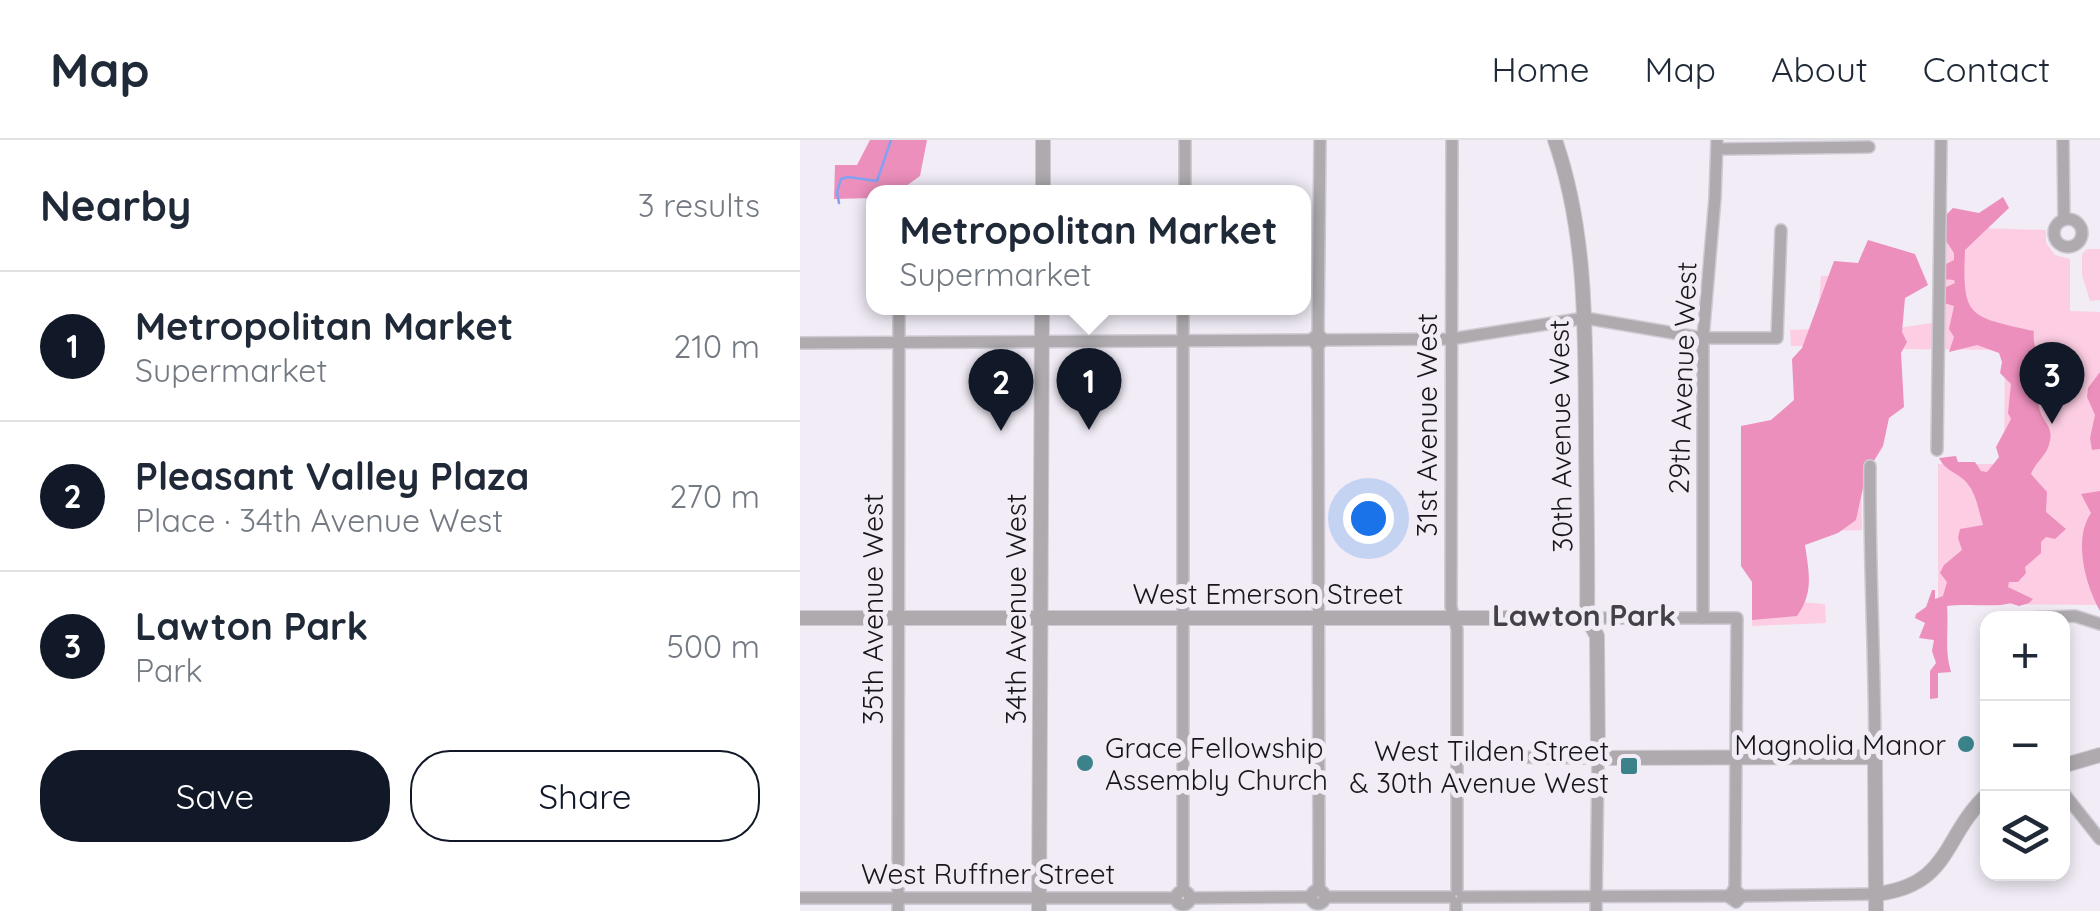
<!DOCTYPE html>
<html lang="en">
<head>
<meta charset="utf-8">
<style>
  :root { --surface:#fff; --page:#f2f2f3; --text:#1f2937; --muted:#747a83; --line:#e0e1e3; --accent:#111827 }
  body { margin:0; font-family:Quicksand,sans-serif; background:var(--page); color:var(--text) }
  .controls { position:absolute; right:30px; bottom:30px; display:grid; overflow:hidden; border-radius:20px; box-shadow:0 5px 15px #0003 }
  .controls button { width:90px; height:90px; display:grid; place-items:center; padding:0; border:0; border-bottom:2px solid var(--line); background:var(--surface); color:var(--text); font:50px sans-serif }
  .you { position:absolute; left:568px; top:378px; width:35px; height:35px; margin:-25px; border:8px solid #fff; border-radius:50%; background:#1a73e8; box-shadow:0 0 0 15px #1a73e833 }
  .badge { display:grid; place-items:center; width:65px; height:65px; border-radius:50%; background:var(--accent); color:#fff; font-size:32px; font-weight:700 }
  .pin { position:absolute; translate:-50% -82px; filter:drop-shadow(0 2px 5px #0008) }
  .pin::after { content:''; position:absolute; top:52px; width:35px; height:30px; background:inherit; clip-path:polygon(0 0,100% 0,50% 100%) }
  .popup { position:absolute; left:66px; top:45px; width:445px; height:130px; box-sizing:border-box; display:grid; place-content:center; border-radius:20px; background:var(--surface); filter:drop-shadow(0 2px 8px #0005); font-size:32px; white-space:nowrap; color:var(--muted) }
  .popup b { font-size:38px; color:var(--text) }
  .popup::after { content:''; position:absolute; left:50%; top:100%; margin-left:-20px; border:20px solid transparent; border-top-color:var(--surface) }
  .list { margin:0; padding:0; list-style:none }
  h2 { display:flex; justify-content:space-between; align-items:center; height:130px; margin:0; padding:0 40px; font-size:42px }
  h2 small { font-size:32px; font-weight:400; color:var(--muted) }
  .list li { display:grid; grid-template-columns:65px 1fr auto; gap:30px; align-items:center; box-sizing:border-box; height:150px; padding:0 40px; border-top:2px solid var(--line) }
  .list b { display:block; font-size:38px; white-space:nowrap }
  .list p { margin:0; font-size:32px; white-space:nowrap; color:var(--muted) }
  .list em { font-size:32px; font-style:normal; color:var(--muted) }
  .actions { display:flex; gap:20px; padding:30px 40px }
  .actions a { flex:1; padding:22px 0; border:2px solid var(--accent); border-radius:40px; text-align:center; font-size:35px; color:var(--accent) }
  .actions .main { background:var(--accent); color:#fff }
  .icon { flex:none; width:55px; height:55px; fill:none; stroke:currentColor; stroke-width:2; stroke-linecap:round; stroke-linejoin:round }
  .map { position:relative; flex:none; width:1300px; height:771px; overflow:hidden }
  header { display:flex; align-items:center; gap:60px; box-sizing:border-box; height:140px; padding:0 50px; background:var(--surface); border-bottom:2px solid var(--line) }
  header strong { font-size:48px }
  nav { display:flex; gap:55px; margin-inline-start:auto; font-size:35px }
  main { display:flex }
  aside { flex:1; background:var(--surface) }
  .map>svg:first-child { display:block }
  .green { fill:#fdcee3 }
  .forest { fill:#ec8fbc }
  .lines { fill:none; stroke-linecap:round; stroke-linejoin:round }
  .stream { stroke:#83a1f2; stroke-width:2.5 }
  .minor-casing { stroke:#cecad3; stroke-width:14 }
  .tertiary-casing { stroke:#cecad3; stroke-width:16 }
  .minor { stroke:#aeaaae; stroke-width:11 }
  .tertiary { stroke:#aeaaae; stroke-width:14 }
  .poi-dot { fill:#3b828b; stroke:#f1ecf6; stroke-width:4 }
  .labels { text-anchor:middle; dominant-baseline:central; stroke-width:10; stroke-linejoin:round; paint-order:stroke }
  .street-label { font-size:28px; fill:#18161a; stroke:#f1ecf6 }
  .poi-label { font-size:28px; fill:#18161a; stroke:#f1ecf6; text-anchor:end }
  .neighbourhood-label { font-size:30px; font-weight:bold; fill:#454149; stroke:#f1ecf6 }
</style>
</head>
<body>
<header>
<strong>Map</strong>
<nav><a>Home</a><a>Map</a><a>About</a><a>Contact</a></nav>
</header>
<main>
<aside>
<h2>Nearby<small>3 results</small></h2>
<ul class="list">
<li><span class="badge">1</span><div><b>Metropolitan Market</b><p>Supermarket</p></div><em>210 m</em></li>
<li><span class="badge">2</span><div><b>Pleasant Valley Plaza</b><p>Place · 34th Avenue West</p></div><em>270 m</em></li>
<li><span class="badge">3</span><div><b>Lawton Park</b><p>Park</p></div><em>500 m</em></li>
</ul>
<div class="actions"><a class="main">Save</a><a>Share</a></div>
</aside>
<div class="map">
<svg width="1300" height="771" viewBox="0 0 1300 771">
  <rect width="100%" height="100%" fill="#f1ecf6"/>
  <!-- green -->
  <g class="green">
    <path d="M1147 87 1246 90V103L1255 115 1270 119V171L1300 172V465L1138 464V324H1204L1205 210 1098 209 1061 314 1062 390 999 392 1001 462 1025 464 1026 483 952 486 954 390 1003 262 1005 206H991L990 190 1017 189 1021 136 1091 135 1098 188 1145 181Z"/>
    <path d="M1287 109H1300V160L1290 161 1282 135V114Z"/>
  </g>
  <!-- forest -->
  <g class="forest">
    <path d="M70 0H127L120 36 98 52H74V58L34 59 35 25H57Z"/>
    <path d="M1203 57 1209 68 1165 110C1162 179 1169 176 1234 191 1232 205 1239 217 1240 231 1242 244 1235 257 1240 271 1244 282 1253 288 1250 301 1247 316 1236 321 1231 334L1247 352 1246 372 1266 389 1255 399 1246 397 1241 402V413L1225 427 1226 433 1218 442H1209L1208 447 1233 459 1229 463 1219 466 1210 463C1195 468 1168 463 1147 466 1149 489 1144 510 1151 532L1138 533V558L1130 559V531L1136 523 1132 511 1134 500 1119 498 1125 483 1115 478 1116 474 1126 467 1132 450H1135V459L1143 456 1147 442 1140 433 1144 425 1162 410 1158 398 1160 389 1183 385C1178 369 1176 350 1163 339 1153 331 1145 330 1139 318L1156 316 1158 322H1175L1181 331 1187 332 1199 317 1196 307 1211 279 1208 273 1211 244 1200 233 1202 222 1199 213 1177 205 1149 212 1154 197 1149 189 1154 166 1144 163V148L1155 143 1154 140 1142 139 1144 125 1154 120V113L1146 101 1144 77 1153 68 1179 73Z"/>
    <path d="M1068 100 1115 114 1128 145 1105 158 1102 192 1107 202 1101 213 1104 267 1089 278 1083 306 1066 334 1056 380 1038 393 1005 405C1009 433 1014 452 997 476L952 480V442L941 426V286L971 280 994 260 992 219 1002 208 1034 121 1058 123Z"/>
    <path d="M1300 232V309L1292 310 1290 298 1295 275 1287 257 1288 248Z"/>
    <path d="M1300 351V471C1285 444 1273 399 1291 373L1281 354Z"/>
  </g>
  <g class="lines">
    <!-- stream -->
    <path class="stream" d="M39 63 37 52 41 39 48 37 77 41 91 0"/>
    <!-- minor casing -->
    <g class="minor-casing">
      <g id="minor">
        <path d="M652 0 651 467 657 489V750"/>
        <path d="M1263 0 1264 80"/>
        <path d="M918 9 1069 7"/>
        <path d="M385 52V0"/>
        <circle cx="1268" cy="93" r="14"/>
        <path d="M518 194 520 0"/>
        <path d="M524 200 518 194 512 199 517 206 524 200 651 199 785 178 903 198H977L981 90"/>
        <path d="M0 203 512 200"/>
        <path d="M518 206 519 751"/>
        <path d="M1137 310 1141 0"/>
        <path d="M1070 326C1069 423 1075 520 1075 617"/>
        <path d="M787 478H937L935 749"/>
        <path d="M903 478V198L915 58 917 0"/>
        <path d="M1229 478 1275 476 1300 484"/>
        <path d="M708 617 798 618 796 771"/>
        <path d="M1262 651 1300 699"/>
        <circle cx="518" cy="757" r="7"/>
        <circle cx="383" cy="758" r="7"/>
        <path d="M383 751V168"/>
        <path d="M942 756 934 749 929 757 936 762 942 756 1076 754"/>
        <path d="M525 757H650"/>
        <path d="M663 757 929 756"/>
        <path d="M0 758H375"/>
        <path d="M390 758 512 757"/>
        <path d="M98 771 99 168"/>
        <path d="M656 771V763"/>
      </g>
    </g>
    <!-- tertiary casing -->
    <g class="tertiary-casing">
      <g id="tertiary">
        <path d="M755 0C787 92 785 190 786 287 786 350 788 414 787 478L797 496 798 618 1075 617 1076 771"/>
        <path d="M243 52V0"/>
        <path d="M0 478H787"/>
        <path d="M1262 626 1300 615"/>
        <path d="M1076 754C1152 745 1142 696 1188 654"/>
        <path d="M239 771 242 168"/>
      </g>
    </g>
    <!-- minor -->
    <use href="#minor" class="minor"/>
    <!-- tertiary -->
    <use href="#tertiary" class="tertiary"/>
  </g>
  <!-- markers -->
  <g class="poi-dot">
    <circle cx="1166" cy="604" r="10"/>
    <circle cx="285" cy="623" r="10"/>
    <rect x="819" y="616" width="20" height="20" rx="5"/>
  </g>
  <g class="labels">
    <!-- street labels -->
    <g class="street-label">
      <text transform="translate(882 238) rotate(-88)">29th Avenue West</text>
      <text transform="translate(626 285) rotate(-90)">31st Avenue West</text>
      <text transform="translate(760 296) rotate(-91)">30th Avenue West</text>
      <text x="468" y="453">West Emerson Street</text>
      <text transform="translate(72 469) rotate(-90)">35th Avenue West</text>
      <text transform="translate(215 469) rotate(-90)">34th Avenue West</text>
      <text x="188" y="733">West Ruffner Street</text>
    </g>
    <!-- poi labels -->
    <g class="poi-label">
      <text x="1146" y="604">Magnolia Manor</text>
      <text x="305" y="607" text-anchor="start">Grace Fellowship<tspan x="305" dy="32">Assembly Church</tspan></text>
      <text x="809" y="610">West Tilden Street<tspan x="809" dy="32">&amp; 30th Avenue West</tspan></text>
    </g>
    <!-- neighbourhood labels -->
    <g class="neighbourhood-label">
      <text x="784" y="475">Lawton Park</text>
    </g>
  </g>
</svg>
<div class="controls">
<button>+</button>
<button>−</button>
<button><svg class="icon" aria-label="layers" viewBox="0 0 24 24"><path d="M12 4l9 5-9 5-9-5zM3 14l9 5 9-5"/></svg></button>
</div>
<div class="you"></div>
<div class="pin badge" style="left:289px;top:290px">1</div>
<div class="popup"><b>Metropolitan Market</b>Supermarket</div>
<div class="pin badge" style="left:201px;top:291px">2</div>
<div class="pin badge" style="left:1252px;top:284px">3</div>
</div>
</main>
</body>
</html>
